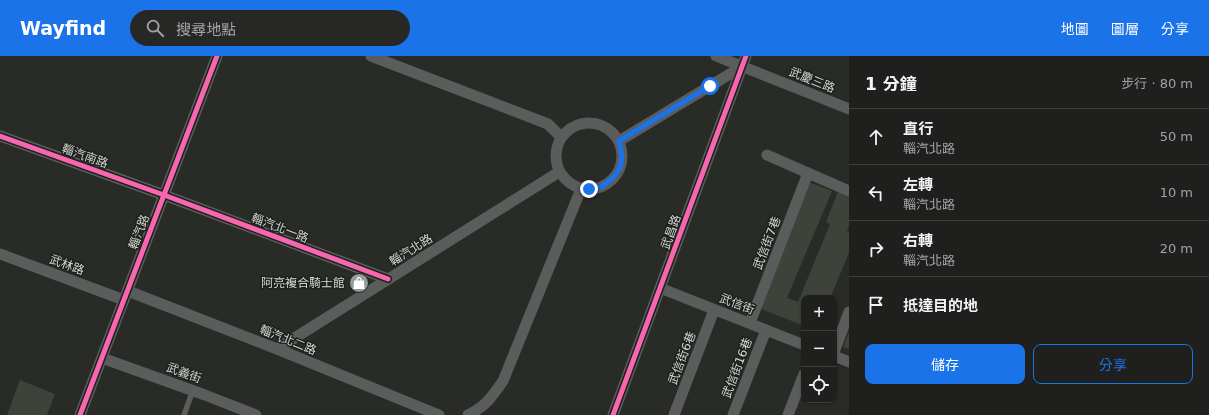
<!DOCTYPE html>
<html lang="zh-TW">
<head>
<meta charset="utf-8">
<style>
  :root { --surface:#1f201d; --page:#272826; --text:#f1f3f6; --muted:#a1a3a4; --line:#3c3e3b; --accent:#1a73e8 }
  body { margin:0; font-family:"DejaVu Sans","Noto Sans TC",sans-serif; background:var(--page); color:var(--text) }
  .controls { position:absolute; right:12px; bottom:12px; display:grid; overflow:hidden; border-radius:8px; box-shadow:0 1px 3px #0004 }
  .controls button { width:36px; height:36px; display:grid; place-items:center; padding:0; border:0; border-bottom:1px solid var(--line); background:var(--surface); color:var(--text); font:20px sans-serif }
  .stop { position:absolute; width:12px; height:12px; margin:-9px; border:3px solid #1a73e8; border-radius:50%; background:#fff }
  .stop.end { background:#1a73e8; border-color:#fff; box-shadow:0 1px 4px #0008 }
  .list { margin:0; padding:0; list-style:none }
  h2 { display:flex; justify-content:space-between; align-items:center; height:52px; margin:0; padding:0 16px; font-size:17px }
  h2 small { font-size:13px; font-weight:400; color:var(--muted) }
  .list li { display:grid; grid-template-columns:26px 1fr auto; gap:12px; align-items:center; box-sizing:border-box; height:56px; padding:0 16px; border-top:1px solid var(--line) }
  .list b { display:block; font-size:15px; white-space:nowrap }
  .list p { margin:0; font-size:13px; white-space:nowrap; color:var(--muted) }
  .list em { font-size:13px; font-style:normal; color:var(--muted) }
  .actions { display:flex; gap:8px; padding:12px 16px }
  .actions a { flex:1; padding:9px 0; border:1px solid var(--accent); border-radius:8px; text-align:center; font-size:14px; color:var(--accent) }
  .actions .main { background:var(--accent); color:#fff }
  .icon { flex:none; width:22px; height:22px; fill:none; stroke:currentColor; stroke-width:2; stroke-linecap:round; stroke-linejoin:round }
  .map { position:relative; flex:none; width:849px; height:359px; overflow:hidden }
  header { display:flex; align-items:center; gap:24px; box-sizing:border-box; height:56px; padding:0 20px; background:var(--accent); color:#fff }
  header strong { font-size:19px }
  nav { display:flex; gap:22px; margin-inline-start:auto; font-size:14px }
  .search { width:280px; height:36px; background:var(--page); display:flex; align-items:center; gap:10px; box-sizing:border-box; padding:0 14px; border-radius:22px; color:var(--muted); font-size:15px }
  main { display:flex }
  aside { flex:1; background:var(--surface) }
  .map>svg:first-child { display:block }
  .building { fill:#3d423a }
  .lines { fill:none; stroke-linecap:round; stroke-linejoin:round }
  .lane { stroke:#5b5c5c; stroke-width:5.5 }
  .street { stroke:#5b5c5c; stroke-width:11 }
  .cycleway-casing { stroke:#1e221c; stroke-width:8 }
  .cycleway { stroke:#f766af; stroke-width:5 }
  .route { stroke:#1a73e8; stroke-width:5 }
  .labels { text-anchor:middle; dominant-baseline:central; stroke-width:3; stroke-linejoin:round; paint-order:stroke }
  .street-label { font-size:12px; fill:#d2d5d1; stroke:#1e221c }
  .poi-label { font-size:12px; fill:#d2d5d1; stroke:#1e221c; text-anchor:end }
</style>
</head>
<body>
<header>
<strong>Wayfind</strong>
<div class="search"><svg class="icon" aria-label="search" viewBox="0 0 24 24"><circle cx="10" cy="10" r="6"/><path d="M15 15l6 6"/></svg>搜尋地點</div>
<nav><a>地圖</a><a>圖層</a><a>分享</a></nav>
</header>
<main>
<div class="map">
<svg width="849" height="359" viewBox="0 0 849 359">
  <rect width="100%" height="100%" fill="#292b27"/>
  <!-- building -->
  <g class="building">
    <path d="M806 125 832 135 787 242 798 246 830 168 826 166 839 133 849 137V169L847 175 849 176V197L830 242H804V270L754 250Z"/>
    <path d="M849 276V293L843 291Z"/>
    <path d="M20 324 55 338 47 359H7Z"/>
  </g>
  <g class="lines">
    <!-- lane -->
    <path class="lane" d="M184 359 193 334"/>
    <!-- street -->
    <g class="street">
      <path d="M371 0 548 68 561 81"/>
      <path d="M716 0 849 53"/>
      <circle cx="589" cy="100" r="33"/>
      <path d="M0 80 164 139 388 223"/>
      <path d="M619 85 743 10"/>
      <path d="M767 99 849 135"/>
      <path d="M0 198 124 244"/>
      <path d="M660 232 804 289"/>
      <path d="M128 235 277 293 439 359"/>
      <path d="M750 267 808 117"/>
      <path d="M277 293 559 116"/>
      <path d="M834 296 849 256"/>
      <path d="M834 300 849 306"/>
      <path d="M102 302 205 339 256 359"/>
      <path d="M80 359 217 0"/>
      <path d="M468 359C486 350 492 341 503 325L581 133"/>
      <path d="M613 359 746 0"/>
      <path d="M674 359 714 254"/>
      <path d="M733 359 766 274"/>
      <path d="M788 359 804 318"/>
    </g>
    <!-- cycleway casing -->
    <g class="cycleway-casing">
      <g id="cycleway">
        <path d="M0 80 164 139 388 223"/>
        <path d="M80 359 217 0"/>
        <path d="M613 359 746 0"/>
      </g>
    </g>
    <!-- cycleway -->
    <use href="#cycleway" class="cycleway"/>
  </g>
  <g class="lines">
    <!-- route -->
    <path class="route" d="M589 133 601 131 613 122 620 112 622 99 619 85 710 30"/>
  </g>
  <!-- icons -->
  <defs>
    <g id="shop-disc" transform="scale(1)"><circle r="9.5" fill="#979a96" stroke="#1e221c"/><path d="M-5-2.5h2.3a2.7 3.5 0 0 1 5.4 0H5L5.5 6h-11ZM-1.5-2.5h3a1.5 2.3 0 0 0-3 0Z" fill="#fff"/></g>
  </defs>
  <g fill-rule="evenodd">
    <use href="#shop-disc" x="359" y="227"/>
  </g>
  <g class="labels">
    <!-- street labels -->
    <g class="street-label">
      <text transform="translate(812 24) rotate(22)">武慶三路</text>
      <text transform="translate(85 100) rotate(20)">輜汽南路</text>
      <text transform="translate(280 172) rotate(21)">輜汽北一路</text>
      <text transform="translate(139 176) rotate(-69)">輜汽路</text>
      <text transform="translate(671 176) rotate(-70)">武昌路</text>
      <text transform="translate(767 187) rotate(-69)">武信街7巷</text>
      <text transform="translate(411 194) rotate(-32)">輜汽北路</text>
      <text transform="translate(67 209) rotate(20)">武林路</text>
      <text transform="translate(737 248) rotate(21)">武信街</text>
      <text transform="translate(288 284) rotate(22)">輜汽北二路</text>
      <text transform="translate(682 302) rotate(-69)">武信街6巷</text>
      <text transform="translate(737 312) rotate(-69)">武信街16巷</text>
      <text transform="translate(184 317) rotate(20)">武義街</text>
    </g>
    <!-- poi labels -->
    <g class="poi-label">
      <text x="345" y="227">阿亮複合騎士館</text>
    </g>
  </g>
</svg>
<div class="controls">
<button>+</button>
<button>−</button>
<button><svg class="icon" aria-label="locate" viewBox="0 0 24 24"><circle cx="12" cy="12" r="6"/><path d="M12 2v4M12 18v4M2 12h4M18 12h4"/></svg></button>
</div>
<div class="stop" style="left:710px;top:30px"></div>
<div class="stop end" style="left:589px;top:133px"></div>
</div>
<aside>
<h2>1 分鐘<small>步行 · 80 m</small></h2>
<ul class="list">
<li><svg class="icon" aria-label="ahead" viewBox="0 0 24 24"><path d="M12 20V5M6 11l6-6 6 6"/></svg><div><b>直行</b><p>輜汽北路</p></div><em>50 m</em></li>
<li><svg class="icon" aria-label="left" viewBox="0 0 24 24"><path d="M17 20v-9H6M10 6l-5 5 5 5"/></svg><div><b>左轉</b><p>輜汽北路</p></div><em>10 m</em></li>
<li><svg class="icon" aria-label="right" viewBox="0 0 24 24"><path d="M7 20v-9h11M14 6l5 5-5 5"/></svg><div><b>右轉</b><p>輜汽北路</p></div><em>20 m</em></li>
<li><svg class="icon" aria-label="arrive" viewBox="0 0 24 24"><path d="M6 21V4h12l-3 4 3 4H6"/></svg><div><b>抵達目的地</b></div></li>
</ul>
<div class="actions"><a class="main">儲存</a><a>分享</a></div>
</aside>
</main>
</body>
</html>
